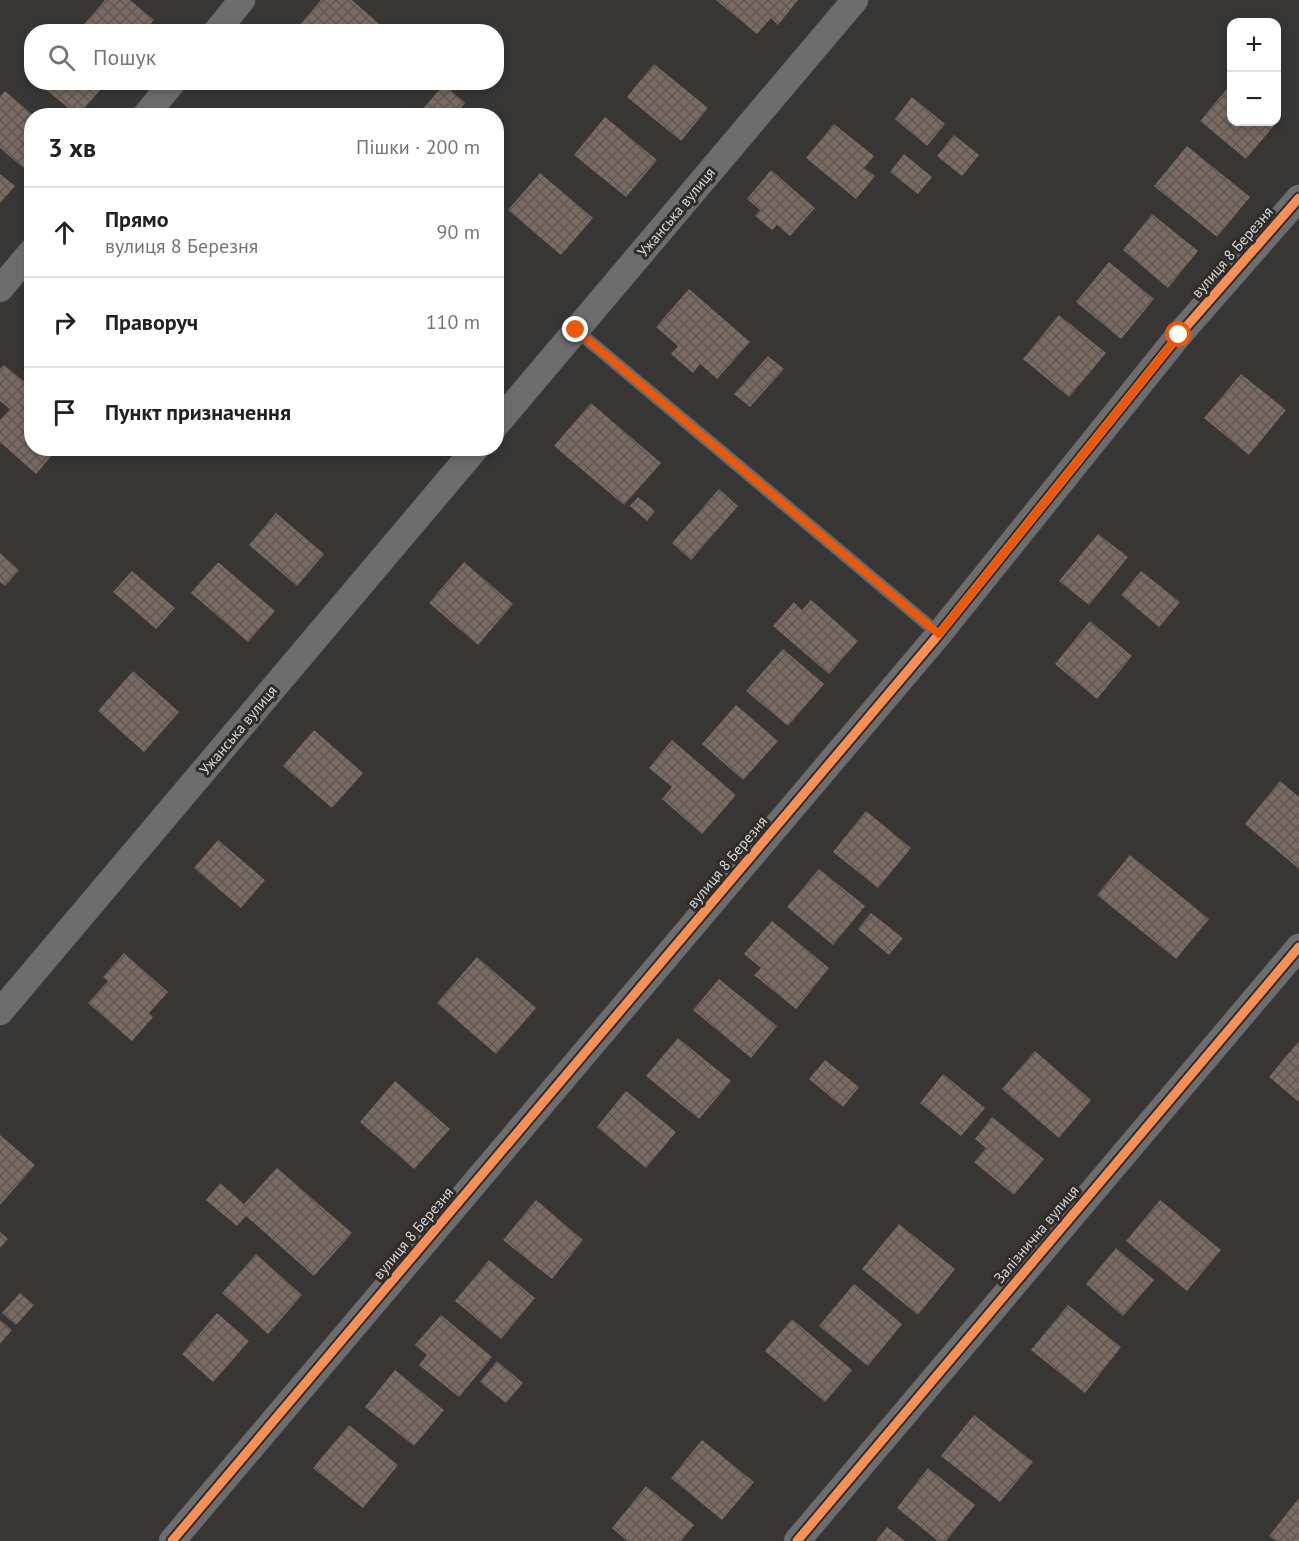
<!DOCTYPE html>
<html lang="uk">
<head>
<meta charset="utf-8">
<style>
  :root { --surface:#fff; --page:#f2f2f2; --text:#202124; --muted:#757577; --line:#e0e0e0 }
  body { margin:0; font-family:"PT Sans",sans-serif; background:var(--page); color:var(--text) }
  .controls { position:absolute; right:18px; top:18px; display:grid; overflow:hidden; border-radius:12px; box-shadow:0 3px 9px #0003 }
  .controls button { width:54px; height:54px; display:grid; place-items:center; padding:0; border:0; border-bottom:2px solid var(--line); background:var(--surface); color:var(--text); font:30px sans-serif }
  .stop { position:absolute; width:18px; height:18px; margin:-14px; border:4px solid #ea580c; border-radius:50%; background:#fff }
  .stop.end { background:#ea580c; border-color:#fff; box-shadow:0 2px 6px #0008 }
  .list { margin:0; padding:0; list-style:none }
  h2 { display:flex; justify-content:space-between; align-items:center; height:78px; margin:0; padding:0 24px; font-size:26px }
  h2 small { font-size:20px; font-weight:400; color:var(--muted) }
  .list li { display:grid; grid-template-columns:39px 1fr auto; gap:18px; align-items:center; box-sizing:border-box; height:90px; padding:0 24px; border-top:2px solid var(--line) }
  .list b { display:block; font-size:22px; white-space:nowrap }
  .list p { margin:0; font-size:20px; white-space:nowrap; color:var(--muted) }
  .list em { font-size:20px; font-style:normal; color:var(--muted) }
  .icon { flex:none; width:33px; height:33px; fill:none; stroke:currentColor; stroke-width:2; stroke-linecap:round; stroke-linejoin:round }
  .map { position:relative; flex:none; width:1299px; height:1541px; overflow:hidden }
  .search { position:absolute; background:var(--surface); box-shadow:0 3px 9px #0003; left:24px; top:24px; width:480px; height:66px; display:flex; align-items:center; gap:15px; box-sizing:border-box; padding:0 21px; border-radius:24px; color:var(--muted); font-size:22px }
  .panel { position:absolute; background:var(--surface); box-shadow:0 3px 9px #0003; left:24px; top:108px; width:480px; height:348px; border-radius:24px }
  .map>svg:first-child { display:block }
  .building { fill:url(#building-cross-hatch) }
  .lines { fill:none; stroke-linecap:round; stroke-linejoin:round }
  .lane-casing { stroke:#545353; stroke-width:14 }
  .street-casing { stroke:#545353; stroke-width:27 }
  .lane { stroke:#6e6d6d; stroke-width:12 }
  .street { stroke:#6e6d6d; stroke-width:26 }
  .cycleway-casing { stroke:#2f2c2a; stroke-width:13 }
  .cycleway { stroke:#f78f57; stroke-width:9 }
  .route { stroke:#ea580c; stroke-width:8 }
  .labels { text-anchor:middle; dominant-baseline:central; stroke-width:6; stroke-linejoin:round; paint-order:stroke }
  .street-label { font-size:15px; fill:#d9d7d6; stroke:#2f2c2a }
</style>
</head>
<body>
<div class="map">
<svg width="1299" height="1541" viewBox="0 0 1299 1541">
  <defs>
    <pattern id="building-cross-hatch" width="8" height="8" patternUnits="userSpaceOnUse" patternTransform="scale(1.5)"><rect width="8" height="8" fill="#7a6a61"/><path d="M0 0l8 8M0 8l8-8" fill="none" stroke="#605752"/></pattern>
  </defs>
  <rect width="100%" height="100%" fill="#383635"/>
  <!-- building -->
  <g class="building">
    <path d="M105 0H130L154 20 144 32H93L84 24Z"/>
    <path d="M321 0H352L388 32H300L297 28Z"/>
    <path d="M716 0H798L778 25 771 18 757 34Z"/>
    <path d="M654 64 708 108 681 141 627 97Z"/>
    <path d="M37 82H107L78 116Z"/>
    <path d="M1232 83V122H1277L1246 159 1200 121Z"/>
    <path d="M444 84 465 103 454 116H417Z"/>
    <path d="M5 91 34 116H32V164L26 170 0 148V96Z"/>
    <path d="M912 97 945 124 927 146 895 119Z"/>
    <path d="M605 117 657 160 626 197 574 155Z"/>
    <path d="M834 124 874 156 864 168 875 176 856 199 806 158Z"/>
    <path d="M954 135 979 155 962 176 937 156Z"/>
    <path d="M1187 146 1250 197 1217 237 1154 186Z"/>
    <path d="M904 154 932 177 918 194 890 172Z"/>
    <path d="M771 170 815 208 790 236 777 225 772 230 755 216 760 210 747 199Z"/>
    <path d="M540 173 593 218 561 255 508 210Z"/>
    <path d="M0 174 15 186 0 203Z"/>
    <path d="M1152 214 1198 251 1168 288 1123 250Z"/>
    <path d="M1109 262 1154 299 1121 339 1076 302Z"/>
    <path d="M689 289 750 342 717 379 700 364 693 373 671 354 678 346 656 327Z"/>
    <path d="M1059 315 1106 353 1069 397 1023 359Z"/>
    <path d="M768 356 784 369 750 407 734 394Z"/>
    <path d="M4 365 32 388V448H58L36 474 0 442V420L10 409 0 401V369Z"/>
    <path d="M1241 374 1286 410 1249 455 1204 418Z"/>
    <path d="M591 403 661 463 624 505 554 446Z"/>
    <path d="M719 489 738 506 691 560 672 543Z"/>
    <path d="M638 497 655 511 647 521 630 506Z"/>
    <path d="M276 513 324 554 297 586 249 545Z"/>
    <path d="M1098 534 1128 557 1089 605 1059 581Z"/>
    <path d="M0 553 19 570 5 586 0 582Z"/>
    <path d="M218 562 275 611 248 642 191 593Z"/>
    <path d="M464 562 513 604 478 645 429 603Z"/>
    <path d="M132 571 175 608 156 629 113 592Z"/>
    <path d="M1141 571 1180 602 1159 627 1121 595Z"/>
    <path d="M811 600 858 641 829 674 773 626 794 602 802 610Z"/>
    <path d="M1090 621 1132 656 1097 699 1055 664Z"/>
    <path d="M783 649 824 684 788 726 746 691Z"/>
    <path d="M133 671 179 712 144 752 98 711Z"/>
    <path d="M736 705 778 741 743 780 702 744Z"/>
    <path d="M314 730 363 773 332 808 283 766Z"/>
    <path d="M672 740 736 795 702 834 662 799 672 787 649 768Z"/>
    <path d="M1280 781 1299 797V869L1245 824Z"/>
    <path d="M866 811 911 848 878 888 833 852Z"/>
    <path d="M218 840 265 880 241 908 194 868Z"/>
    <path d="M1130 855 1209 919 1176 959 1097 895Z"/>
    <path d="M819 869 865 906 833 945 787 907Z"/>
    <path d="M871 913 903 938 889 955 858 929Z"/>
    <path d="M772 921 829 968 796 1009 754 975 761 968 744 954Z"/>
    <path d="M124 953 168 992 149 1013 153 1017 132 1041 88 1003 108 981 103 977Z"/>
    <path d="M477 957 536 1008 496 1054 437 1003Z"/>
    <path d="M719 979 777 1026 751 1058 693 1010Z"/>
    <path d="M678 1038 731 1081 699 1119 646 1076Z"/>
    <path d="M1299 1041V1102L1269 1077Z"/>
    <path d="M1035 1051 1091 1100 1059 1138 1002 1089Z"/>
    <path d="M825 1060 859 1087 843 1107 809 1079Z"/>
    <path d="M943 1074 985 1108 961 1136 920 1103Z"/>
    <path d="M395 1081 450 1129 414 1169 360 1122Z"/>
    <path d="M626 1091 676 1132 646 1168 597 1127Z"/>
    <path d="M992 1117 1044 1159 1014 1195 974 1162 986 1148 975 1139Z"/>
    <path d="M0 1135 35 1165 0 1205Z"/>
    <path d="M277 1168 352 1233 314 1276 246 1216 237 1226 206 1200 220 1183 244 1204Z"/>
    <path d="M536 1200 583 1240 552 1279 503 1240Z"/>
    <path d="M1160 1200 1221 1250 1187 1291 1126 1241Z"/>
    <path d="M899 1224 955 1269 918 1315 862 1269Z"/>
    <path d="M0 1232 8 1239 0 1248Z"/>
    <path d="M1116 1248 1154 1280 1123 1316 1086 1284Z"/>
    <path d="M256 1254 302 1295 268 1334 222 1293Z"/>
    <path d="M489 1260 535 1298 501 1339 455 1301Z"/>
    <path d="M854 1284 902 1324 868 1366 819 1326Z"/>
    <path d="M20 1293 34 1305 16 1325 2 1313Z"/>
    <path d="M1068 1305 1121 1347 1085 1393 1031 1350Z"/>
    <path d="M217 1313 249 1341 213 1382 182 1354Z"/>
    <path d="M441 1315 492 1357 459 1397 419 1365 427 1355 415 1345Z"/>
    <path d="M792 1319 852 1370 825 1402 765 1351Z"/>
    <path d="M0 1320 12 1330 0 1344Z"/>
    <path d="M497 1361 523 1383 506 1403 480 1382Z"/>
    <path d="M395 1370 444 1410 414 1446 365 1407Z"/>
    <path d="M974 1415 1033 1462 1000 1502 941 1456Z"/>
    <path d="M349 1425 398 1465 363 1508 313 1468Z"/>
    <path d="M702 1440 754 1482 722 1520 671 1478Z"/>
    <path d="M928 1468 975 1505 946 1541H938L897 1508Z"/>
    <path d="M646 1486 694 1525 681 1541H627L612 1528Z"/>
    <path d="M1299 1498V1541H1276L1269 1536Z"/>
    <path d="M887 1527 905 1541H876Z"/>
  </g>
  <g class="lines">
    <!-- lane casing -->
    <g class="lane-casing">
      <path id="lane" d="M576 330 939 634"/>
    </g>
    <!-- street casing -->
    <g class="street-casing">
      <g id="street">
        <path d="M216 32 242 0"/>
        <path d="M145 116 173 82"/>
        <path d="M0 289 32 251"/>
        <path d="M496 425 855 0"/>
        <path d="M0 1012 476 448"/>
        <path d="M172 1541 939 634 1179 335 1299 198"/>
        <path d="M797 1541 1299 947"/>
      </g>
    </g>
    <!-- lane -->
    <use href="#lane" class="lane"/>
    <!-- street -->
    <use href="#street" class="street"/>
    <!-- cycleway casing -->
    <g class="cycleway-casing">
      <g id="cycleway">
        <path d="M172 1541 939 634 1179 335 1299 198"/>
        <path d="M797 1541 1299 947"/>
      </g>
    </g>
    <!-- cycleway -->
    <use href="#cycleway" class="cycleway"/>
  </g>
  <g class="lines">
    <!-- route -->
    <path class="route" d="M576 330 939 634 1179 335"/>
  </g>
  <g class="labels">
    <!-- street labels -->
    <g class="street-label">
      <text transform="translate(676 212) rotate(-50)">Ужанська вулиця</text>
      <text transform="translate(1232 252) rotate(-49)">вулиця 8 Березня</text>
      <text transform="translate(238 730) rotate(-50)">Ужанська вулиця</text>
      <text transform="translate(727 862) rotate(-50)">вулиця 8 Березня</text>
      <text transform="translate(413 1233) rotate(-50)">вулиця 8 Березня</text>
      <text transform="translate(1036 1234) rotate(-50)">Залізнична вулиця</text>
    </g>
  </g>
</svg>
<div class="controls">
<button>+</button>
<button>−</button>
</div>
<div class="stop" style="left:1179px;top:335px"></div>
<div class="stop end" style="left:576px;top:330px"></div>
<div class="search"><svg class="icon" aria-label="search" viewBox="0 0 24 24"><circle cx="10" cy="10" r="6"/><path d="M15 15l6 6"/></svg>Пошук</div>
<section class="panel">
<h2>3 хв<small>Пішки · 200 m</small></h2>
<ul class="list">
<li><svg class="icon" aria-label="ahead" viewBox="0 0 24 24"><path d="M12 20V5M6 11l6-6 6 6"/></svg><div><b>Прямо</b><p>вулиця 8 Березня</p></div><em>90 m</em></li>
<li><svg class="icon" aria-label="right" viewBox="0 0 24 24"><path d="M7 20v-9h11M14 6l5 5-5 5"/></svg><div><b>Праворуч</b></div><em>110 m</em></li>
<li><svg class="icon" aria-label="arrive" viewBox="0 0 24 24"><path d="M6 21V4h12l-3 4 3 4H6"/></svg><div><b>Пункт призначення</b></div></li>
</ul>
</section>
</div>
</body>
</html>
